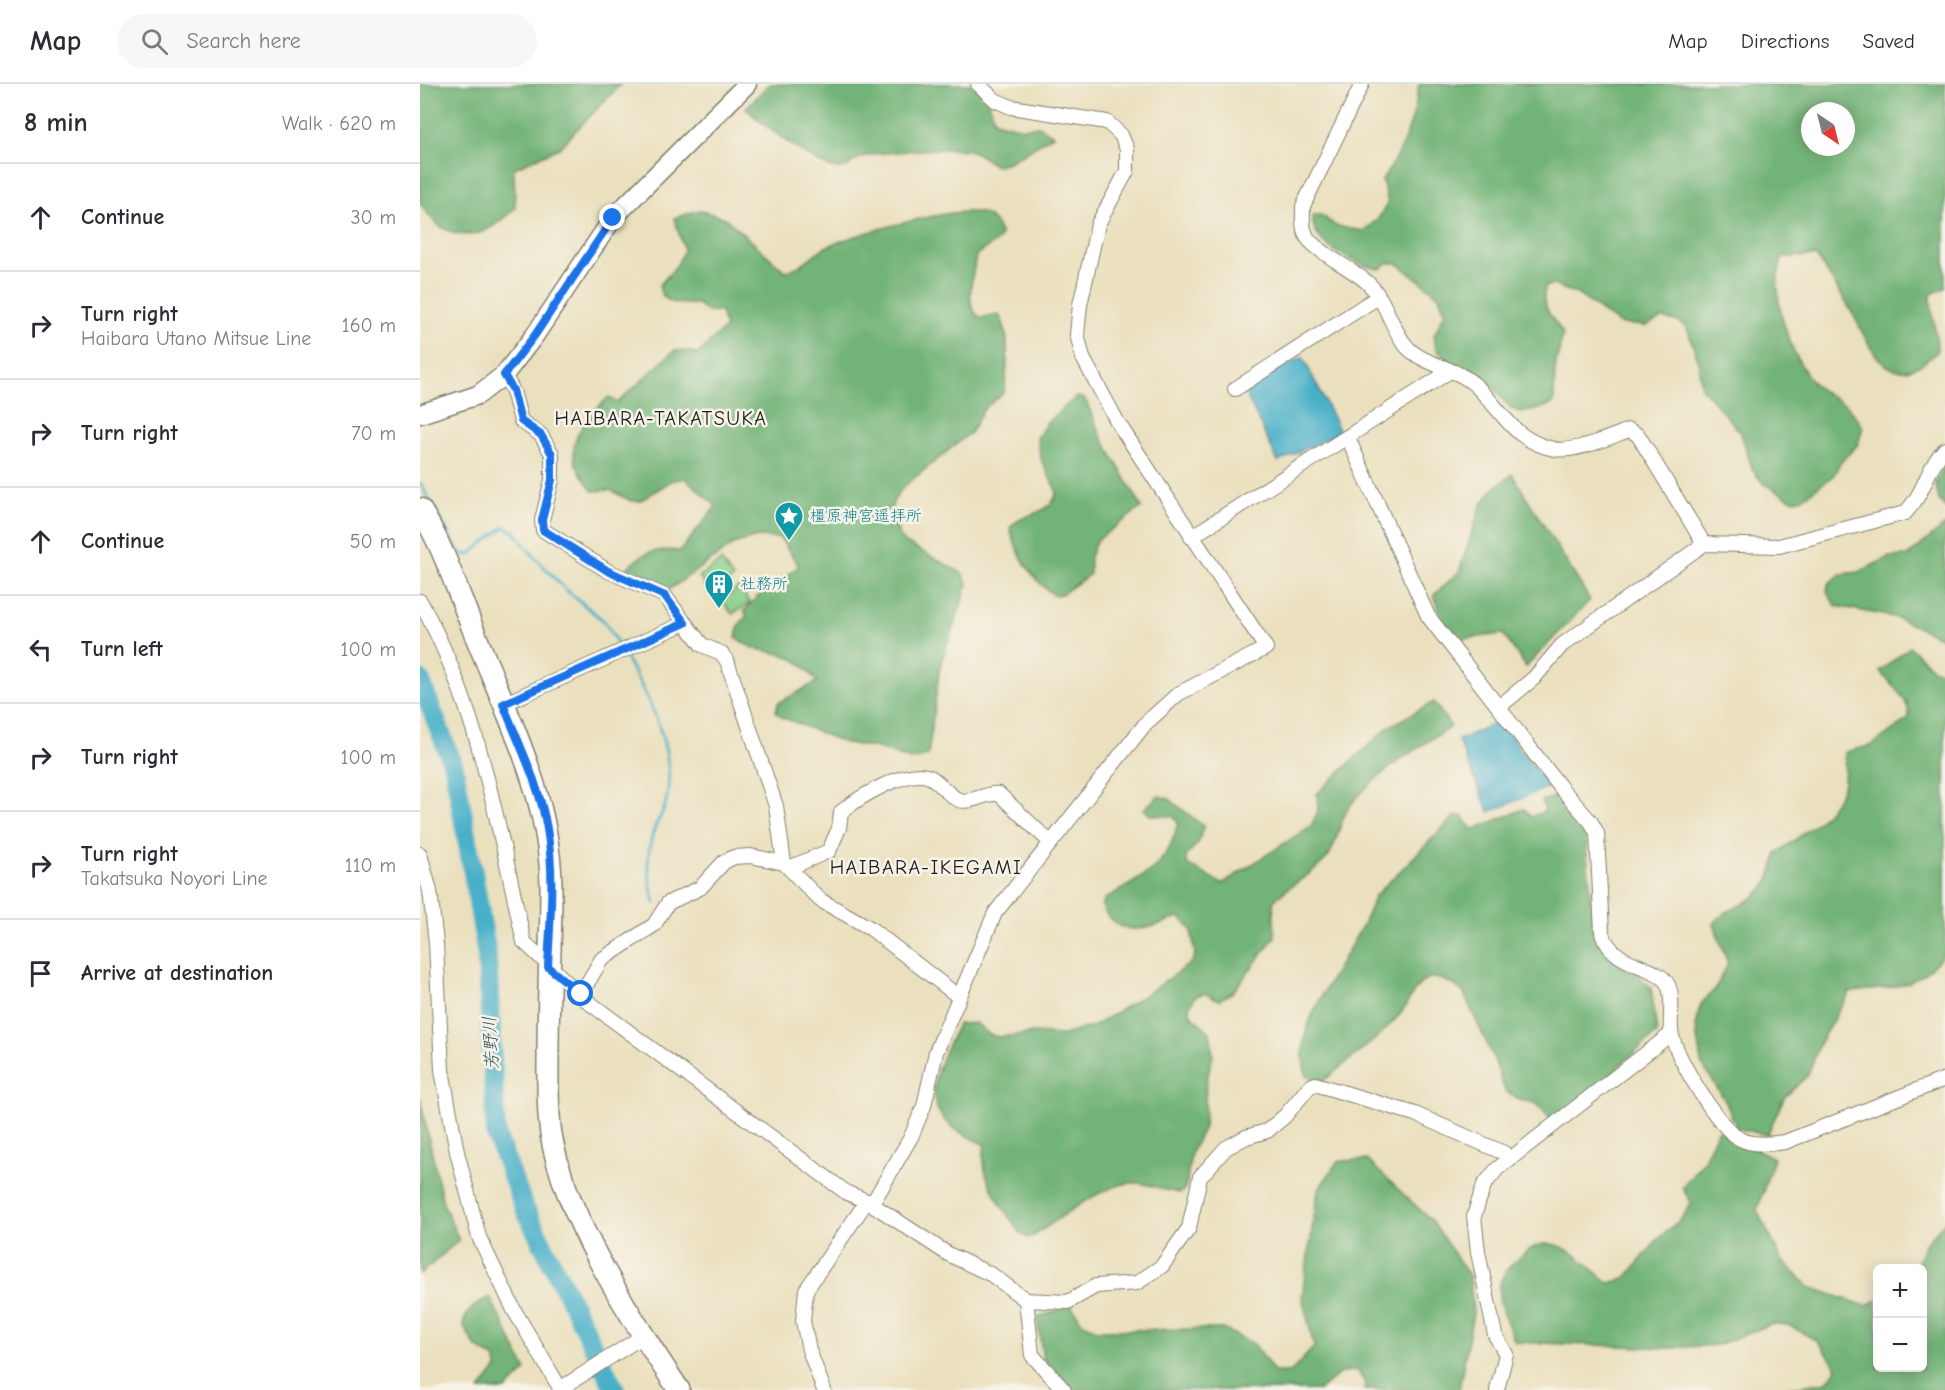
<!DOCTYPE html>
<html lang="en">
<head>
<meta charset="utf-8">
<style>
  :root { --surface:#fff; --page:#f7f7f7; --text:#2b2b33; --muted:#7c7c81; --line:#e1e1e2 }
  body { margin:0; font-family:"Comic Neue","Klee One",sans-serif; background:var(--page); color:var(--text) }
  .controls { position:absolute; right:18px; bottom:18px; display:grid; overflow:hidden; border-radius:9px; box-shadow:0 3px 15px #0003 }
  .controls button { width:54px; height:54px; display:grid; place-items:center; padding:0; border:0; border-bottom:2px solid var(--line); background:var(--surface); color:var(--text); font:30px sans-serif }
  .compass { position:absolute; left:1381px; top:18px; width:54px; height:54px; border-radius:50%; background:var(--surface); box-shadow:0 3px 15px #0003; rotate:145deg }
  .stop { position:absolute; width:18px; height:18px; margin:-14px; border:4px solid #1a73e8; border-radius:50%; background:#fff }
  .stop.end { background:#1a73e8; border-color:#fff; box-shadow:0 2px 6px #0008 }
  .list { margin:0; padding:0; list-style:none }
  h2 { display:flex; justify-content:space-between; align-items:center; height:78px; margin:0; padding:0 24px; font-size:26px }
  h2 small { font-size:20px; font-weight:400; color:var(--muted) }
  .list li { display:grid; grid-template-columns:39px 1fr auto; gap:18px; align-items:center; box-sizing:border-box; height:108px; padding:0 24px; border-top:2px solid var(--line) }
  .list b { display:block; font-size:22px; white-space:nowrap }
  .list p { margin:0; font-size:20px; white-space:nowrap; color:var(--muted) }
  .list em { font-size:20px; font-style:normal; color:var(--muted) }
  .icon { flex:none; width:33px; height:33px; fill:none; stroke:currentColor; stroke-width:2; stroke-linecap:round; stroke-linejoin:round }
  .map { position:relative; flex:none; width:1525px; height:1306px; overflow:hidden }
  header { display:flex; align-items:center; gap:36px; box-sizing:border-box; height:84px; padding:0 30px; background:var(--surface); border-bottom:2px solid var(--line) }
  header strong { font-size:28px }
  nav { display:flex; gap:33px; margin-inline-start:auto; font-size:21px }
  .search { width:420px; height:54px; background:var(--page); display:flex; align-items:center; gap:15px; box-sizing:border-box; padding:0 21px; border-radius:33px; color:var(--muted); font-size:22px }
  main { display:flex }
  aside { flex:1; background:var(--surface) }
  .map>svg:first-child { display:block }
  .green { fill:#8dd18b; stroke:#547654; stroke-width:1.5 }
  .forest { fill:#72b377; stroke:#47684a; stroke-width:1.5; fill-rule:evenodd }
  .water { fill:#4ab0c9; stroke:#336672; stroke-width:1.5 }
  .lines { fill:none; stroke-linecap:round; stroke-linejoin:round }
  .stream { stroke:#4ab0c9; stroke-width:3 }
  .river { stroke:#4ab0c9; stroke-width:20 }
  .street-casing { stroke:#837e6d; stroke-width:16 }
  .secondary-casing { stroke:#837e6d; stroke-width:21 }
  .primary-casing { stroke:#837e6d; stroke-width:24 }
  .street { stroke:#fff; stroke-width:14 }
  .secondary { stroke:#fff; stroke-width:18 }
  .primary { stroke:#fff; stroke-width:21 }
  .route { stroke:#1a73e8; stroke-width:8 }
  .labels { text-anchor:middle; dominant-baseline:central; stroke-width:5; stroke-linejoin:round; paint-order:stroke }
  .culture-label { font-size:16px; fill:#0d838f; stroke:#f7f3e8; text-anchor:start }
  .water-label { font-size:18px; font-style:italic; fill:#2e5761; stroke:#f7f3e8 }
  .quarter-label { font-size:20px; letter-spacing:1.5px; fill:#1c1c1c; stroke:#f7f3e8 }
</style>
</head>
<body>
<header>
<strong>Map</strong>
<div class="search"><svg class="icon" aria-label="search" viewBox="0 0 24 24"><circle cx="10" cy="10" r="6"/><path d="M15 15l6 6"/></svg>Search here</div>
<nav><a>Map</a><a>Directions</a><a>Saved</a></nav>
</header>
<main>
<aside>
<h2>8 min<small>Walk · 620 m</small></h2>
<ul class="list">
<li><svg class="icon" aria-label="ahead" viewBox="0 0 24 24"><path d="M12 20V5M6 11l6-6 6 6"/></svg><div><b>Continue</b></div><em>30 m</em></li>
<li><svg class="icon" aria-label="right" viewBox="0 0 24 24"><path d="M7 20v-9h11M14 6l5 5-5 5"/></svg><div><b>Turn right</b><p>Haibara Utano Mitsue Line</p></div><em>160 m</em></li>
<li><svg class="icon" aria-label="right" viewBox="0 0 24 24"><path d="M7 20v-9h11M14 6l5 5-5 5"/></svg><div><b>Turn right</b></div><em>70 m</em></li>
<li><svg class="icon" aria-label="ahead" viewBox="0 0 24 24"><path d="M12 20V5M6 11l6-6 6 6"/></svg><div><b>Continue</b></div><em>50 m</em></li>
<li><svg class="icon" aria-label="left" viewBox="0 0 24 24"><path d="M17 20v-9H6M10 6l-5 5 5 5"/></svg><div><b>Turn left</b></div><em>100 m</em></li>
<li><svg class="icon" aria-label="right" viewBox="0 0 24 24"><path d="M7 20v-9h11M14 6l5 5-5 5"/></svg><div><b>Turn right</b></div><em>100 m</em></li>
<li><svg class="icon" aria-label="right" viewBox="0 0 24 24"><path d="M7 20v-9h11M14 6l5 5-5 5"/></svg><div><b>Turn right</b><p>Takatsuka Noyori Line</p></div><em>110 m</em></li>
<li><svg class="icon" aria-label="arrive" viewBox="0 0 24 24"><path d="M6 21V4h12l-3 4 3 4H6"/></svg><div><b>Arrive at destination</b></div></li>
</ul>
</aside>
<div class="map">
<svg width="1525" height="1306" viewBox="0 0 1525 1306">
  <rect width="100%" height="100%" fill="#f7f3e8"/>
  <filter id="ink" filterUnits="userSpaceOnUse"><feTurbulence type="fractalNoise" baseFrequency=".0167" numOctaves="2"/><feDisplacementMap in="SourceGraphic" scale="12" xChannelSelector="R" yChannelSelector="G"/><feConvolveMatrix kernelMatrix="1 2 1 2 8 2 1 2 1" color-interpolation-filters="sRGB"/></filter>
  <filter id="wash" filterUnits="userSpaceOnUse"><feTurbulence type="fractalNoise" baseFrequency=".008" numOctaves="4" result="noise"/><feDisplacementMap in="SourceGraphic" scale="24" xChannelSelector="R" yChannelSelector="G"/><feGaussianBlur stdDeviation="1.35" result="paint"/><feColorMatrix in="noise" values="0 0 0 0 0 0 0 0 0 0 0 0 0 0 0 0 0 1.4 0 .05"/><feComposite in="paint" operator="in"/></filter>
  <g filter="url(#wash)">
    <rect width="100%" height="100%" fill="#eae0be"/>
    <!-- green -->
    <g class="green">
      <path d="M301 477 313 494 292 512 279 493Z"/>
      <path d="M319 503 330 519 312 530 303 517Z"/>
    </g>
    <!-- forest -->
    <g class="forest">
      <path d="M0 0H201L139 64 94 84 95 124C73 145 54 160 23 144 14 140 6 127 0 119Z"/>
      <path d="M349 0H562L575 37 602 44 619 42 633 51 591 77 575 82C568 77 560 70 552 67 535 62 460 68 442 73 433 76 427 86 417 85 399 83 339 39 326 24Z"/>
      <path d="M999 0H1525V204L1511 210C1510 231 1518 248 1517 268 1510 273 1502 282 1494 284 1460 296 1448 257 1436 236 1425 214 1409 193 1396 172L1363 173C1347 208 1371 274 1395 301 1403 310 1416 314 1426 321 1433 327 1438 336 1443 343L1438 360 1421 378 1413 392 1381 415 1372 416 1343 399 1333 387 1321 349 1281 303 1278 275 1267 244 1260 238 1242 234 1226 242 1200 240 1157 210 1134 201 1126 202C1118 220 1133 235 1143 249L1135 284 1134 319C1081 343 1092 313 1059 290 1052 286 1044 285 1037 282 1029 279 1022 271 1016 265L1014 251 1025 228 1019 212 977 179H968L960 185C936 182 889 160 893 131H901L916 142 943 147 958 135 968 119 962 96C983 66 995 36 999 0ZM1390 27H1426V63H1390Z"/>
      <path d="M279 126 305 134 365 187C381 185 390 172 404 164 428 152 541 119 564 130 572 133 578 143 581 151L577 157 556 171C554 189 542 223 561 234L578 230C592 247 587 287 584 308L564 325 550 349 482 404 473 418 471 426 479 451 484 458 542 489 548 500 520 581 508 672 491 676 458 664 425 659 362 633 356 628 358 619 397 598C389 587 378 575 364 571 346 566 330 567 316 553L319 541 327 531 324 527 336 514 379 482 360 454 338 453 316 459 244 509 204 488C220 468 235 464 260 467L296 422 265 394 251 397 220 417H211L190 406 172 407C167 398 158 387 155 378 148 351 172 329 189 313L197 319 255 266 272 268 277 271 305 244 301 227 287 228 278 220C262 220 242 222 239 202L257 181 264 166 254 134Z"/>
      <path d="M656 313 665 315 682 354 722 423 676 457 670 473V490L642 510 634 511C613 497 596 469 590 444 602 427 631 433 637 408L622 378 617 354 627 338Z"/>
      <path d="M1525 382V424L1519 416 1515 397Z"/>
      <path d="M1092 390 1170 516 1106 583 1083 550 1034 556 1024 543 1014 511 1039 488 1061 421 1072 406Z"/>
      <path d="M1525 441V555L1474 533 1416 522 1407 508 1408 500 1421 490 1439 488 1469 473 1488 472Z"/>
      <path d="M1490 563 1514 586 1525 588V868C1496 906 1474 903 1430 908L1400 958 1388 991 1364 1014 1347 1051 1316 1044 1305 1016 1281 979 1277 953 1276 937 1281 920 1295 905 1308 880 1294 840C1301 829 1310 827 1321 821 1346 808 1351 796 1357 769 1379 752 1415 731 1423 702 1426 692 1424 679 1425 668L1452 661 1489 634C1491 616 1470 600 1460 587Z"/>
      <path d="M1014 618 1031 643C996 665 959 687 932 719 919 734 919 758 907 774 893 791 868 801 853 818L855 853 813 908 799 916 784 909 776 912 769 923 771 931 790 948 793 971 786 999 784 1043 771 1069 766 1103 761 1109C746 1108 734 1101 719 1099 687 1096 641 1134 615 1151L607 1154 600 1149C583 1122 557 1094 565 1061 554 1055 541 1050 531 1042 496 1014 524 971 538 940L556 939 569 950 578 953 614 949 643 951 674 942 736 904 772 878 775 870 771 845 759 833C729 845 698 857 682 822L685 815C722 793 748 784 758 739L753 732 730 731 724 725 738 712 748 714 784 743 778 759 766 772 767 780 802 800 891 742 898 727 897 710 903 704 968 643Z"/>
      <path d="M1135 712 1164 738 1174 846 1180 856 1231 903 1237 949 1134 1039 1116 1019 1099 1016 1085 1007 1074 975 1043 908C1036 901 1020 893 1010 894 998 896 989 917 983 926 961 954 930 975 903 997L887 992C865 937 940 866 954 813L1035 732H1043L1052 746 1104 725 1111 733 1125 727 1122 717Z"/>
      <path d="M0 1014 23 1119 39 1156 0 1190Z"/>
      <path d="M1298 1046 1354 1074 1337 1126 1362 1176 1389 1203 1446 1222 1457 1215 1458 1284H1502V1184H1495L1505 1160 1525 1138V1306H1352L1407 1298 1417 1284 1398 1257 1368 1241 1352 1240 1298 1261 1248 1264 1095 1258C1082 1224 1064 1201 1100 1173 1110 1165 1118 1158 1132 1160 1152 1163 1173 1187 1189 1199L1205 1195 1238 1155 1263 1133 1271 1118 1262 1104 1284 1076Z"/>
      <path d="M947 1076 1011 1136 1050 1193 1053 1229 1039 1306H944L945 1299 937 1286 920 1289 900 1306H652L623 1275 617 1234 651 1221 662 1238 678 1246 804 1245 835 1261 854 1288H871L894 1263 882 1212 898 1106 918 1077Z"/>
      <path d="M70 1213 106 1286 86 1306H60L77 1284 76 1276 55 1262 43 1241C47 1226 56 1219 70 1213Z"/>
    </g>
    <!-- water -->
    <g class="water">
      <path d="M883 273 920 348 858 378 822 302Z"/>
      <path d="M1079 637 1129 703 1069 728 1038 656Z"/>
    </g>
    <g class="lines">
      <!-- stream -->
      <g class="stream">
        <path d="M0 399 40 469 49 471 84 443 94 447 113 471 145 505 185 538 199 562"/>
        <path d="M204 571C230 615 259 670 245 722 243 729 238 736 235 743 225 770 227 791 235 819"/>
      </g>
      <!-- river -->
      <path class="river" d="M0 596 34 683 54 794 67 871 76 1051 104 1123 195 1306"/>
    </g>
  </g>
  <g filter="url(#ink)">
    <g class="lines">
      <!-- street casing -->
      <g class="street-casing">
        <g id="street">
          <path d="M942 0 883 122C883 133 881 147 890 157 906 174 932 184 949 200 967 218 971 245 987 263 1005 282 1035 283 1054 300 1083 326 1091 356 1134 365 1155 369 1190 353 1209 346L1218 351 1284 460"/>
          <path d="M84 291 93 307 101 337 121 351 132 370V396L122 436 123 446 188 487 245 512 265 539"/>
          <path d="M815 305 958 213"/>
          <path d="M928 354 1008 532 1141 704 1171 738 1177 749 1182 849C1194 885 1237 879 1248 901 1255 915 1248 937 1252 952 1259 977 1297 1042 1320 1055 1333 1062 1351 1060 1365 1058L1525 995"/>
          <path d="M771 453 1030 287"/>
          <path d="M0 517C59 623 78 742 104 858L167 917 427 1109 447 1117 528 1170 572 1191 606 1216 648 1218 676 1202 717 1199 742 1182 769 1144 780 1093 806 1064 826 1053 847 1047 865 1032 889 1003 895 1000 995 1030 1084 1069 1090 1076"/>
          <path d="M83 620 265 539 282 561 301 569 307 577 356 722 364 779"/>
          <path d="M1079 623 1114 594 1142 561 1284 460 1359 462 1485 429C1506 408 1506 384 1525 365"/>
          <path d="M0 770 10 807 16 859 22 986 37 1068 59 1153 94 1226 141 1306"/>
          <path d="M369 784 409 767 419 744 421 728C438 714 487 683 510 693 520 698 528 712 539 716 551 720 566 708 579 710L631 759"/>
          <path d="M161 910 181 876 234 841 248 819 280 804 304 778 314 773 331 772 364 779 400 816 450 844 539 913"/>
          <path d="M452 1120 491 1053 504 1022 516 968 575 829 726 639 758 610 846 564 698 339 663 274 657 250 660 221 678 140 707 87V65L701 51 687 38 591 23 575 16 558 0"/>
          <path d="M606 1216 612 1271 644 1306"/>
          <path d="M140 1305 223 1252"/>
          <path d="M404 1306 389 1266 383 1237 386 1206 447 1117"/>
          <path d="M1077 1306 1086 1270 1075 1251 1058 1168 1054 1132 1064 1101 1077 1085 1251 950"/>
        </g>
      </g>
      <!-- secondary casing -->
      <g class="secondary-casing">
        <path id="secondary" d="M0 330 58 311 84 291 115 251 193 134 327 0"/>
      </g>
      <!-- primary casing -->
      <g class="primary-casing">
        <path id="primary" d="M0 425C24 463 38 509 55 550 87 631 130 712 131 801 131 857 128 914 128 970 128 997 127 1024 131 1050 144 1132 213 1237 259 1306"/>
      </g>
      <!-- street -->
      <use href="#street" class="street"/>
      <!-- secondary -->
      <use href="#secondary" class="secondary"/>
      <!-- primary -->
      <use href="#primary" class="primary"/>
    </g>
  </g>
  <g class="lines" filter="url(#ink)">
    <!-- route -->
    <path class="route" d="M161 910 128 883C130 838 135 790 127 745 120 702 99 660 83 620L265 539 245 512 188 487 123 446 122 436 132 396V370L121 351 101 337 93 306 84 291 115 251 193 134"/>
  </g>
  <!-- icons -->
  <defs>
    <g id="sight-pin" transform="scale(1.5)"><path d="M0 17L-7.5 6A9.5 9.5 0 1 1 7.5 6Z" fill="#0f9aa8" stroke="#f7f3e8"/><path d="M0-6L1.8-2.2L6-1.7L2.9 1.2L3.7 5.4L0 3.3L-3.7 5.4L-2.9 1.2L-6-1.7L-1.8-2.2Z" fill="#fff"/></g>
    <g id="building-pin" transform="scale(1.5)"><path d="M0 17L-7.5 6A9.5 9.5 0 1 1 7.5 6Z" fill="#0f9aa8" stroke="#f7f3e8"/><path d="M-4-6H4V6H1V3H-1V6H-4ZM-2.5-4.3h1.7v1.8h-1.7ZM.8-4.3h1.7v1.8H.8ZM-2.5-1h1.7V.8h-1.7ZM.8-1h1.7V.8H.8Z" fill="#fff"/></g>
  </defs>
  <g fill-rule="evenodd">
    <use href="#sight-pin" x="369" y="432"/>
    <use href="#building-pin" x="299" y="500"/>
  </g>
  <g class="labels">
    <!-- culture labels -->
    <g class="culture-label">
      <text x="390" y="432">橿原神宮遥拝所</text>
      <text x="320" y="500">社務所</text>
    </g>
    <!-- water labels -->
    <g class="water-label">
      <text transform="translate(71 959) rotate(-93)">芳野川</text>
    </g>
    <!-- quarter labels -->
    <g class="quarter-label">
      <text x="241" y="334">HAIBARA-TAKATSUKA</text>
      <text x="506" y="783">HAIBARA-IKEGAMI</text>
    </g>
  </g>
</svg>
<div class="controls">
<button>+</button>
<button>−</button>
</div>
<svg class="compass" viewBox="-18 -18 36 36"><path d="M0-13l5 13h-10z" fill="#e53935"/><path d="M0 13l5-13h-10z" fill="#7c7c81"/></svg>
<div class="stop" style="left:161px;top:910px"></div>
<div class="stop end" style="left:193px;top:134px"></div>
</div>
</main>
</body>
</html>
